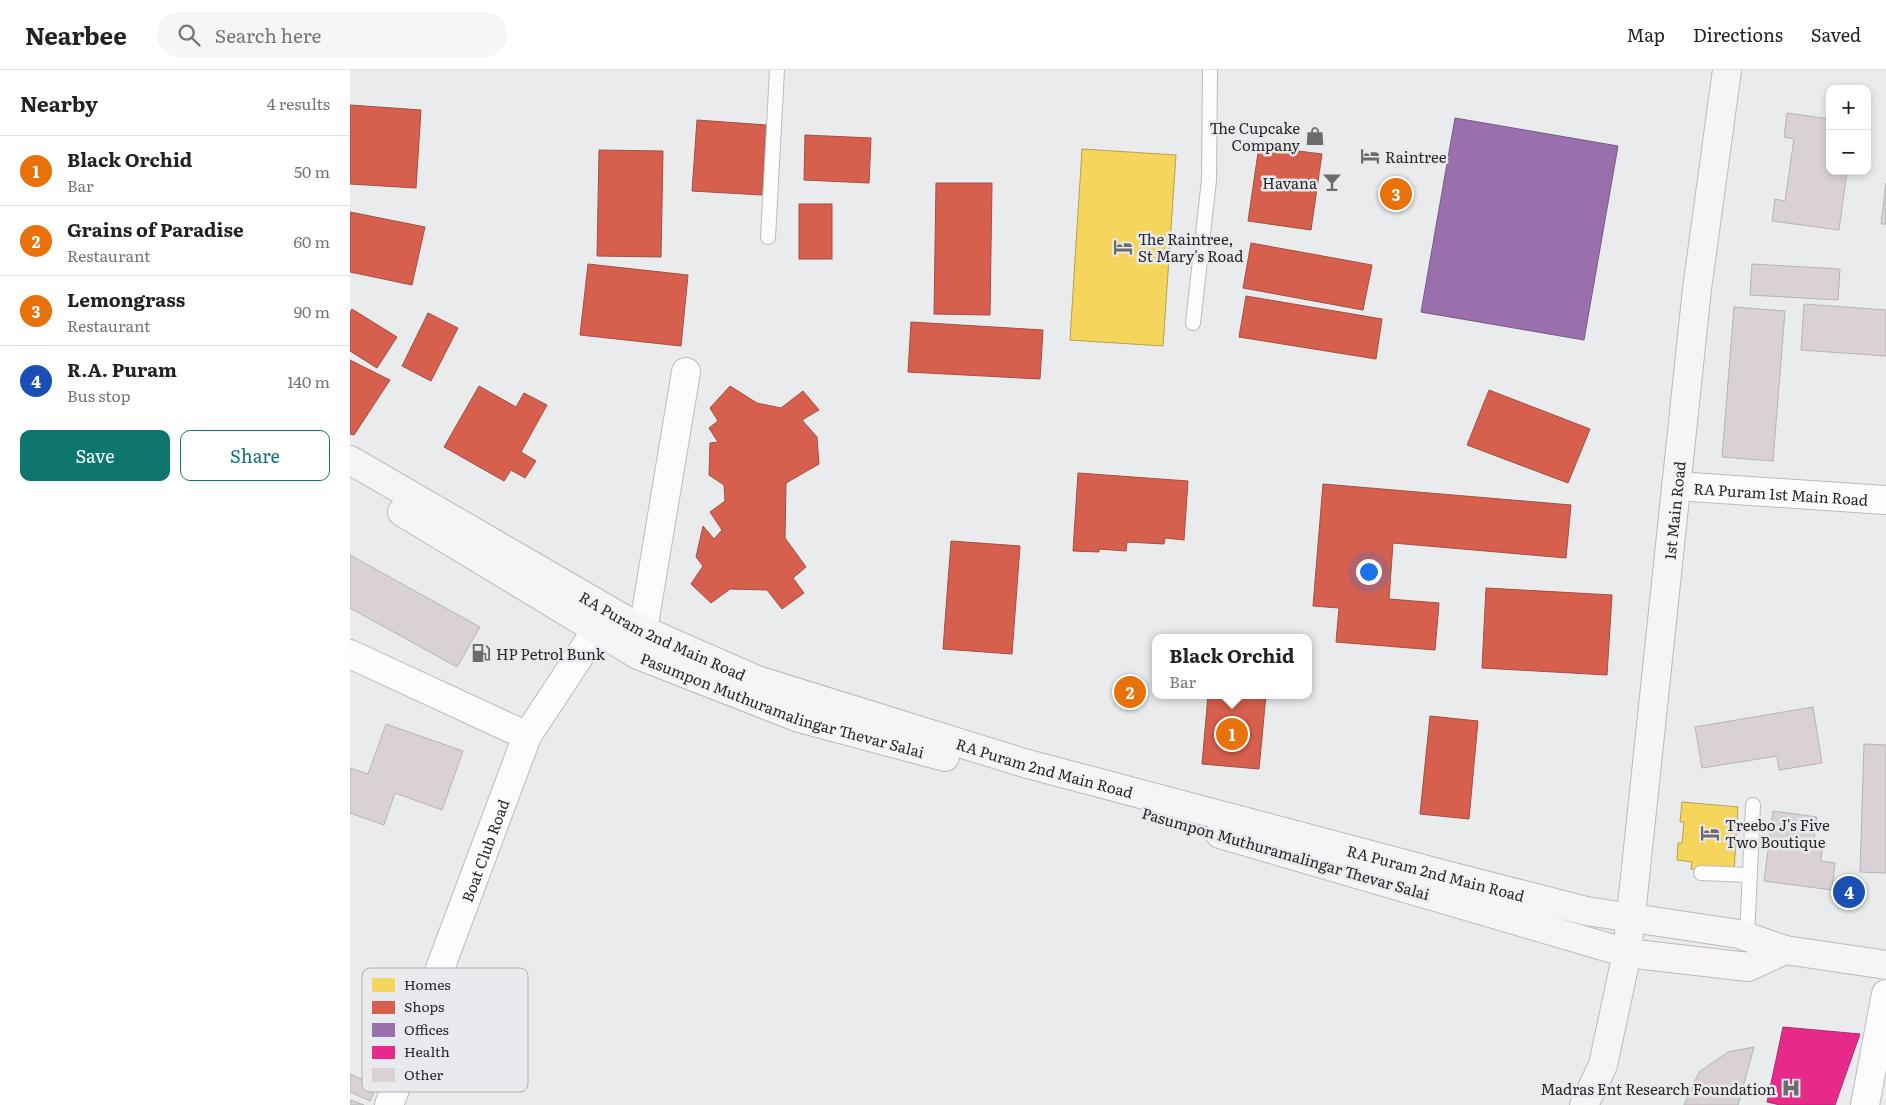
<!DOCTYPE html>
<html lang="en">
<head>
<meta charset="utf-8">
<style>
  :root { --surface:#fff; --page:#f6f6f6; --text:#222; --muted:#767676; --line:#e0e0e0; --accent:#0f766e }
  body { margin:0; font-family:Literata,serif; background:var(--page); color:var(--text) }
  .controls { position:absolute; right:15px; top:15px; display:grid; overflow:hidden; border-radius:10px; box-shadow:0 2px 8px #0003 }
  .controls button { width:45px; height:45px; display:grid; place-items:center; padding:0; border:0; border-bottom:1px solid var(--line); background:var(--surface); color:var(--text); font:25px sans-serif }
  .you { position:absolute; left:1018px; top:501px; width:18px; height:18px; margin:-12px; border:4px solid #fff; border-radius:50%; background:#1a73e8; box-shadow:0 0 0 8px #1a73e833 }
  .badge { display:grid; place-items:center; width:32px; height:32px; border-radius:50%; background:var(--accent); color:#fff; font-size:16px; font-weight:700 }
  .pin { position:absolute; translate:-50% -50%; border:2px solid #fff; box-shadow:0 1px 5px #0006 }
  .popup { position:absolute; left:802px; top:564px; width:160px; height:65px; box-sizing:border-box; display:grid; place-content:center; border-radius:10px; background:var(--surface); filter:drop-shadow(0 1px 4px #0005); font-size:16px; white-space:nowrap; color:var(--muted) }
  .popup b { font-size:19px; color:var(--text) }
  .popup::after { content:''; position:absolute; left:50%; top:100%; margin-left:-10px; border:10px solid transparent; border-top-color:var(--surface) }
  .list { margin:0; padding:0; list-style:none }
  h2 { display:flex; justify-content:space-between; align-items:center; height:65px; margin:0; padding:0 20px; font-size:21px }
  h2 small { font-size:16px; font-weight:400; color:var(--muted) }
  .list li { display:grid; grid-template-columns:32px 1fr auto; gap:15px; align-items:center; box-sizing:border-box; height:70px; padding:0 20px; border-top:1px solid var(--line) }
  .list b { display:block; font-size:19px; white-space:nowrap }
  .list p { margin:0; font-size:16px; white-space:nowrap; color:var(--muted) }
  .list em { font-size:16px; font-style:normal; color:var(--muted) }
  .actions { display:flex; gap:10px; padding:15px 20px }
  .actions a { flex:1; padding:11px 0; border:1px solid var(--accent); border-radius:10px; text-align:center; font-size:18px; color:var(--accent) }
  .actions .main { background:var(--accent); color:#fff }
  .icon { flex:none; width:28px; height:28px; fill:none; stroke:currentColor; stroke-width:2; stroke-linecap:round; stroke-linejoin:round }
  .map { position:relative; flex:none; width:1536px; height:1035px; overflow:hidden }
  header { display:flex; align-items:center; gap:30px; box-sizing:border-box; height:70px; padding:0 25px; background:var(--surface); border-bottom:1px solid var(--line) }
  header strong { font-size:24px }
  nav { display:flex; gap:28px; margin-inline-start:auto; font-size:18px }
  .search { width:350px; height:45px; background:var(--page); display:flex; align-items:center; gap:12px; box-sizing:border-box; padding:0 18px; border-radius:28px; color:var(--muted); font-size:19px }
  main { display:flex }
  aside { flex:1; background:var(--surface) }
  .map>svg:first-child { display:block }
  .homes { fill:#f6d55c; stroke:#b8a14d }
  .shops { fill:#d6604d; stroke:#a24f42 }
  .offices { fill:#9970ab; stroke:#775a84 }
  .health { fill:#e7298a; stroke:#ae296d }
  .building { fill:#d9d1d5; stroke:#b5b5b6 }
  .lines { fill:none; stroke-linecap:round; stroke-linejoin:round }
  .lane-casing { stroke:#babbbd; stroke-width:16 }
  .street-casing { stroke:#babbbd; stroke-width:30 }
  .secondary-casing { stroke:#babbbd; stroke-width:30 }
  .lane { stroke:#fcfcfc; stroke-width:14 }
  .street { stroke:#fcfcfc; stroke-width:28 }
  .secondary { stroke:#f7f4f5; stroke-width:28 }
  .labels { text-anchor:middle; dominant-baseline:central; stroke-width:5; stroke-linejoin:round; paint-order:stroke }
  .poi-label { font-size:15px; fill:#28282a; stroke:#e8eaee; text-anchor:start }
  .street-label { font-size:15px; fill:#28282a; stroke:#e8eaee }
  .key { fill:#e8eaee; stroke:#aeb0b3; stroke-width:1 }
  .key-label { font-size:14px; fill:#28282a }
</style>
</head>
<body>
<header>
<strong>Nearbee</strong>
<div class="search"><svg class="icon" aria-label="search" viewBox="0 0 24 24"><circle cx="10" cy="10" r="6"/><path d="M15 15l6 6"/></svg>Search here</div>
<nav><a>Map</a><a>Directions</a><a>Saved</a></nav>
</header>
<main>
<aside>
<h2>Nearby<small>4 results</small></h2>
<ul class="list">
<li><span class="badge" style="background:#e8710a">1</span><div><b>Black Orchid</b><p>Bar</p></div><em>50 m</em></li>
<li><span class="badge" style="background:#e8710a">2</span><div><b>Grains of Paradise</b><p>Restaurant</p></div><em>60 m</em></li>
<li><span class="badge" style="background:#e8710a">3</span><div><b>Lemongrass</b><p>Restaurant</p></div><em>90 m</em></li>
<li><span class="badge" style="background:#1a4fb4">4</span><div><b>R.A. Puram</b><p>Bus stop</p></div><em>140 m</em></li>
</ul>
<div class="actions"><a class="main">Save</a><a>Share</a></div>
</aside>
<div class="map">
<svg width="1536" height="1035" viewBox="0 0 1536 1035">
  <rect width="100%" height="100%" fill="#e9ebed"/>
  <!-- homes -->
  <g class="homes">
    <path d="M732 79 826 85 813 276 720 270Z"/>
    <path d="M1332 732 1388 737 1384 802 1341 799 1342 792 1327 790 1328 773H1332L1334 752H1330Z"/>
  </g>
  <!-- shops -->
  <g class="shops">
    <path d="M0 35 71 40 66 118 0 114Z"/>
    <path d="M347 50 416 55 412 125 342 121Z"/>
    <path d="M455 65 521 68 519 113 454 110Z"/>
    <path d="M909 76 972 84 961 160 898 151Z"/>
    <path d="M249 80 313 81 311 187 247 186Z"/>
    <path d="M586 113H642L640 245 584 244Z"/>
    <rect x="449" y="134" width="33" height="55"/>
    <path d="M0 142 75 157 62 215 0 202Z"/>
    <path d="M901 173 1022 195 1013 240 893 218Z"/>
    <path d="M238 194 338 205 331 276 230 265Z"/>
    <path d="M896 226 1032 249 1026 289 889 267Z"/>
    <path d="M2 239 47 267 27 298 0 281V242Z"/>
    <path d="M78 243 108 258 81 311 52 296Z"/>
    <path d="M561 252 693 260 690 309 558 302Z"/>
    <path d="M0 290 40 310 4 365 0 364Z"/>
    <path d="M129 316 166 337 174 323 197 335 171 382 186 391 175 408 161 400 154 411 94 377Z"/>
    <path d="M380 316 407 333 431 338 453 321 469 340 452 350 467 367 469 394 436 413 435 468 456 497 443 508 454 523 432 539 417 520 380 519 361 533 341 514 353 496 346 487 353 456 364 469 372 460 360 442 375 431 374 415 359 405 360 373 368 372 359 358 368 351 360 338Z"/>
    <path d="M1139 320 1240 359 1218 413 1117 375Z"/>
    <path d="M728 403 838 411 834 470 815 468 814 474 777 472 776 481 749 479V482L723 481Z"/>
    <path d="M973 414 1221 435 1216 488 1043 473 1039 529 1089 533 1085 580 986 572 989 538 963 536Z"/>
    <path d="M601 471 670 476 662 584 593 579Z"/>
    <path d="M1136 518 1262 525 1257 605 1132 598Z"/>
    <path d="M858 625H916L909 699 852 694Z"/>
    <path d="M1080 646 1128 651 1119 749 1070 744Z"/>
  </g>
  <!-- offices -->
  <path class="offices" d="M1105 48 1268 76 1234 270 1071 242Z"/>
  <!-- health -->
  <path class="health" d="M1433 957 1510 964 1485 1035H1430L1417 1032Z"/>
  <!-- building -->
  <g class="building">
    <path d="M1437 43 1480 49V101H1497L1489 160 1422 151 1425 129 1435 131 1444 69 1434 67Z"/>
    <path d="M1536 113V154H1531Z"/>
    <path d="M1402 194 1490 199 1488 230 1400 225Z"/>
    <path d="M1454 234 1536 240V286L1451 280Z"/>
    <path d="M1384 237 1435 241 1423 391 1372 387Z"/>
    <path d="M0 485 130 557 107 597 0 538Z"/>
    <path d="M1463 637 1472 693 1429 700 1427 686 1352 698 1345 657Z"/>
    <path d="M36 654 113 681 92 740 45 723 34 755 0 743V698L18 704Z"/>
    <path d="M1514 674 1536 675V803L1510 802Z"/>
    <path d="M1423 741 1467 747 1464 769 1473 770 1471 791 1485 793 1482 820 1414 811Z"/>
    <path d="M1404 977 1388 1035H1334L1349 1002 1378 982Z"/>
    <path d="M0 1004 27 1016 20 1031 0 1022Z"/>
    <path d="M0 1030 14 1035H0Z"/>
  </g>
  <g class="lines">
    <!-- lane casing -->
    <g class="lane-casing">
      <g id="lane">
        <path d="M418 167 427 0"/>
        <path d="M843 253 859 110 860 0"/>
        <path d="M1351 803 1399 805"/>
        <path d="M1397 867 1403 735"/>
      </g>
    </g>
    <!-- street casing -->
    <g class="street-casing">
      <g id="street">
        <path id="s1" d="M1326 416 1536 430"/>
        <path d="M293 560 336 302"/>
        <path d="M0 584 177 666"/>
        <path id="s2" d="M39 1035 177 666 259 541"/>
        <path d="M1515 1035 1536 924"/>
      </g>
    </g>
    <!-- secondary casing -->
    <g class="secondary-casing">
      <g id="secondary">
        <path id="s3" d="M0 390 293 560 407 610 674 693 1092 804 1236 841 1389 864 1435 880 1536 895"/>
        <path id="s4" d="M52 442 288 585 449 648 595 687"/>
        <path d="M870 764 1277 883 1398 897 1435 880"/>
        <path id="s5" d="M1234 1035 1253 995 1277 883 1347 219 1377 0"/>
      </g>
    </g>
    <!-- lane -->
    <use href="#lane" class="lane"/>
    <!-- street -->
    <use href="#street" class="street"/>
    <!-- secondary -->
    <use href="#secondary" class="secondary"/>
  </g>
  <!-- icons -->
  <defs>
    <g id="shop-bare" transform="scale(1.5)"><path d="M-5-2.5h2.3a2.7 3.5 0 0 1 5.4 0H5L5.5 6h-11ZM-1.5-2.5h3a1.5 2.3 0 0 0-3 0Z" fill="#6c6c6e" stroke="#e8eaee" stroke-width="2.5" paint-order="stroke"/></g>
    <g id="hotel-bare" transform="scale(1.5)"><path d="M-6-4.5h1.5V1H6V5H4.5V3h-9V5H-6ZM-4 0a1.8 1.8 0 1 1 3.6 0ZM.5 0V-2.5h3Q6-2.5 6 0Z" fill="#6c6c6e" stroke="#e8eaee" stroke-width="2.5" paint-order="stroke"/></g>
    <g id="bar-bare" transform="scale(1.5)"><path d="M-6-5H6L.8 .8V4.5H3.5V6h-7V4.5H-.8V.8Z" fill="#6c6c6e" stroke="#e8eaee" stroke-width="2.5" paint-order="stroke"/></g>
    <g id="fuel-bare" transform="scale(1.5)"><path d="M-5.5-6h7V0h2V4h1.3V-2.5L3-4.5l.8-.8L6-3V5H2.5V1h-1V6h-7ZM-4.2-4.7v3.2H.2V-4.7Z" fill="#6c6c6e" stroke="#e8eaee" stroke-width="2.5" paint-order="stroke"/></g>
    <g id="hospital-bare" transform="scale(1.5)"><path d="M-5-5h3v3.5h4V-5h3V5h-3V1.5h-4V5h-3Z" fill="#6c6c6e" stroke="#e8eaee" stroke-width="2.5" paint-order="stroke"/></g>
  </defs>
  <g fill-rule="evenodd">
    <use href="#shop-bare" x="965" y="66"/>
    <use href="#hotel-bare" x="1020" y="86"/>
    <use href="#bar-bare" x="982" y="112"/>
    <use href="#hotel-bare" x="773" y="177"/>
    <use href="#fuel-bare" x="131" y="583"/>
    <use href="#hotel-bare" x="1360" y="763"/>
    <use href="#hospital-bare" x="1441" y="1018"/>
  </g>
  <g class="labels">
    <!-- poi labels -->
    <g class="poi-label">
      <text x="950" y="57" text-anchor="end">The Cupcake<tspan x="950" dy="17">Company</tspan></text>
      <text x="1035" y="86">Raintree</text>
      <text x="967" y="112" text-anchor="end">Havana</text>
      <text x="788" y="168">The Raintree,<tspan x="788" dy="17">St Mary's Road</tspan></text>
      <text x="146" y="583">HP Petrol Bunk</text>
      <text x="1375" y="754">Treebo J's Five<tspan x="1375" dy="17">Two Boutique</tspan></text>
      <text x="1426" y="1018" text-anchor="end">Madras Ent Research Foundation</text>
    </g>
    <!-- street labels -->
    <g class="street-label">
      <text stroke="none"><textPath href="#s1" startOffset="105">RA Puram 1st Main Road</textPath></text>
      <text stroke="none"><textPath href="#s5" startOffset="604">1st Main Road</textPath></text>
      <text stroke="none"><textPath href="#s3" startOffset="359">RA Puram 2nd Main Road</textPath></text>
      <text stroke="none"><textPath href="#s4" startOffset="429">Pasumpon Muthuramalingar Thevar Salai</textPath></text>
      <text stroke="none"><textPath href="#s3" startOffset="764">RA Puram 2nd Main Road</textPath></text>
      <text stroke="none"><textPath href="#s2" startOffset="272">Boat Club Road</textPath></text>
      <text transform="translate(936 783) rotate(16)">Pasumpon Muthuramalingar Thevar Salai</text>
      <text stroke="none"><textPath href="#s3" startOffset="1169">RA Puram 2nd Main Road</textPath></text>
    </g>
  </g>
  <!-- legend -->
  <rect x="12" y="898" width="166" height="124" rx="8" class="key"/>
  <rect x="22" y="908" width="23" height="14" fill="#f6d55c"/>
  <rect x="22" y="931" width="23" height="13" fill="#d6604d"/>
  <rect x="22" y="953" width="23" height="14" fill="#9970ab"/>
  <rect x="22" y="976" width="23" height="13" fill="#e7298a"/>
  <rect x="22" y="998" width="23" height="14" fill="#d9d1d5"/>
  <g class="key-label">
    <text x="54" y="920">Homes</text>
    <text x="54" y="942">Shops</text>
    <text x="54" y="965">Offices</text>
    <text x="54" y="987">Health</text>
    <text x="54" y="1010">Other</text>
  </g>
</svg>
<div class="controls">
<button>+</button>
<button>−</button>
</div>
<div class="you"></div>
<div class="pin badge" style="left:882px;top:664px;background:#e8710a">1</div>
<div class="popup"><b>Black Orchid</b>Bar</div>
<div class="pin badge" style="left:780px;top:622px;background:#e8710a">2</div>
<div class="pin badge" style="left:1046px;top:124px;background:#e8710a">3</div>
<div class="pin badge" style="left:1499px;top:822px;background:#1a4fb4">4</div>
</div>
</main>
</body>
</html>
